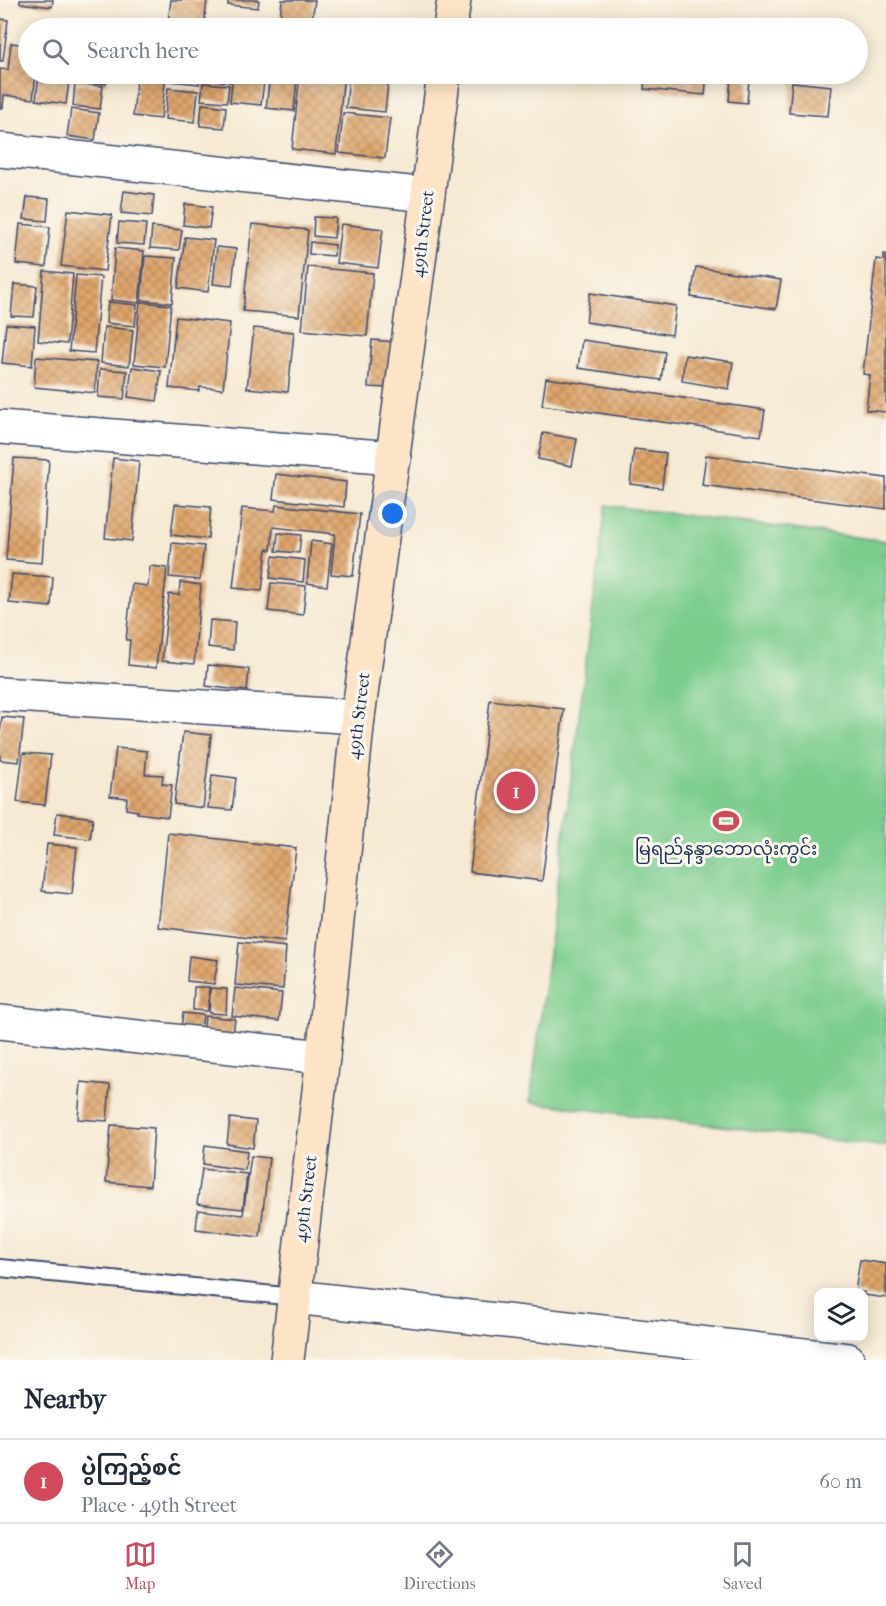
<!DOCTYPE html>
<html lang="en">
<head>
<meta charset="utf-8">
<style>
  :root { --surface:#fff; --page:#f2f2f3; --text:#1f2937; --muted:#747a83; --line:#e0e1e3; --accent:#d1495b }
  body { margin:0; font-family:"IM FELL French Canon","Noto Sans Myanmar",serif; background:var(--page); color:var(--text) }
  .controls { position:absolute; right:18px; bottom:18px; display:grid; overflow:hidden; border-radius:12px; box-shadow:0 3px 15px #0003 }
  .controls button { width:54px; height:54px; display:grid; place-items:center; padding:0; border:0; border-bottom:2px solid var(--line); background:var(--surface); color:var(--text); font:30px sans-serif }
  .you { position:absolute; left:393px; top:514px; width:21px; height:21px; margin:-15px; border:4px solid #fff; border-radius:50%; background:#1a73e8; box-shadow:0 0 0 9px #1a73e833 }
  .badge { display:grid; place-items:center; width:39px; height:39px; border-radius:50%; background:var(--accent); color:#fff; font-size:20px; font-weight:700 }
  .pin { position:absolute; translate:-50% -50%; border:3px solid #fff; box-shadow:0 2px 6px #0006 }
  .list { margin:0; padding:0; list-style:none }
  h2 { display:flex; justify-content:space-between; align-items:center; height:78px; margin:0; padding:0 24px; font-size:26px }
  h2 small { font-size:20px; font-weight:400; color:var(--muted) }
  .list li { display:grid; grid-template-columns:39px 1fr auto; gap:18px; align-items:center; box-sizing:border-box; height:84px; padding:0 24px; border-top:2px solid var(--line) }
  .list b { display:block; font-size:22px; white-space:nowrap }
  .list p { margin:0; font-size:20px; white-space:nowrap; color:var(--muted) }
  .list em { font-size:20px; font-style:normal; color:var(--muted) }
  .icon { flex:none; width:33px; height:33px; fill:none; stroke:currentColor; stroke-width:2; stroke-linecap:round; stroke-linejoin:round }
  .map { position:relative; flex:none; width:886px; height:1360px; overflow:hidden }
  .search { position:absolute; background:var(--surface); box-shadow:0 3px 15px #0003; left:18px; right:18px; top:18px; height:66px; display:flex; align-items:center; gap:15px; box-sizing:border-box; padding:0 21px; border-radius:33px; color:var(--muted); font-size:22px }
  .sheet { height:162px; background:var(--surface) }
  nav { display:flex; justify-content:space-around; align-items:center; box-sizing:border-box; height:84px; border-top:2px solid var(--line); background:var(--surface); font-size:16px; color:var(--muted) }
  nav a { display:grid; justify-items:center; gap:3px }
  nav .on { color:var(--accent) }
  .map>svg:first-child { display:block }
  .green { fill:#7ccd8e; stroke:#4c7e76; stroke-width:1.5 }
  .building { fill:url(#building-cross-hatch) }
  .lines { fill:none; stroke-linecap:round; stroke-linejoin:round }
  .service-casing { stroke:#3c4b70; stroke-width:20 }
  .minor-casing { stroke:#3c4b70; stroke-width:36 }
  .secondary-casing { stroke:#3c4b70; stroke-width:36 }
  .service { stroke:#fff; stroke-width:16 }
  .minor { stroke:#fff; stroke-width:33 }
  .secondary { stroke:#fee4c6; stroke-width:33 }
  .labels { text-anchor:middle; dominant-baseline:central; stroke-width:6; stroke-linejoin:round; paint-order:stroke }
  .street-label { font-size:18px; fill:#1b2f5e; stroke:#fbf7ec }
  .poi-label { font-size:18px; fill:#1b2f5e; stroke:#fbf7ec }
</style>
</head>
<body>
<div class="map">
<svg width="886" height="1360" viewBox="0 0 886 1360">
  <defs>
    <pattern id="building-cross-hatch" width="8" height="8" patternUnits="userSpaceOnUse" patternTransform="scale(1.5)"><rect width="8" height="8" fill="#e0a66b"/><path d="M0 0l8 8M0 8l8-8" fill="none" stroke="#b5885b"/></pattern>
  </defs>
  <rect width="100%" height="100%" fill="#fbf7ec"/>
  <filter id="ink" filterUnits="userSpaceOnUse"><feTurbulence type="fractalNoise" baseFrequency=".0167" numOctaves="2"/><feDisplacementMap in="SourceGraphic" scale="12" xChannelSelector="R" yChannelSelector="G"/><feConvolveMatrix kernelMatrix="1 2 1 2 8 2 1 2 1" color-interpolation-filters="sRGB"/></filter>
  <filter id="wash" filterUnits="userSpaceOnUse"><feTurbulence type="fractalNoise" baseFrequency=".008" numOctaves="4" result="noise"/><feDisplacementMap in="SourceGraphic" scale="24" xChannelSelector="R" yChannelSelector="G"/><feGaussianBlur stdDeviation="1.35" result="paint"/><feColorMatrix in="noise" values="0 0 0 0 0 0 0 0 0 0 0 0 0 0 0 0 0 1.4 0 .05"/><feComposite in="paint" operator="in"/></filter>
  <g filter="url(#wash)">
    <rect width="100%" height="100%" fill="#f6ead4"/>
    <!-- green -->
    <path class="green" d="M606 505 886 541V1147L530 1102Z"/>
    <g id="blocks">
      <!-- building -->
      <g class="building">
        <path d="M20 0H53L52 7 20 3Z"/>
        <path d="M171 0H207L204 26 168 22Z"/>
        <path d="M228 0H259L258 8 228 5Z"/>
        <path d="M282 0H315L312 20 379 27V28H279Z"/>
        <path d="M0 19 8 20 3 61H0Z"/>
        <path d="M11 43 28 45V74H36L33 99 4 95 3 108H0V69L8 70Z"/>
        <path d="M39 74H70L66 104 36 100Z"/>
        <path d="M73 74H108L106 84 72 80Z"/>
        <path d="M137 74H166L161 119 133 116Z"/>
        <path d="M171 74H200L199 84 170 81Z"/>
        <path d="M204 74H230V82L204 79Z"/>
        <path d="M233 74H265L261 105 230 102Z"/>
        <path d="M300 74H344L336 154 292 149Z"/>
        <path d="M349 74H389L385 112 346 108Z"/>
        <path d="M645 74H707L705 95 644 89Z"/>
        <path d="M270 75 297 78 294 111 266 108Z"/>
        <path d="M731 77 749 79 747 103 729 101Z"/>
        <path d="M792 82 831 86 828 116 789 113Z"/>
        <path d="M75 83 103 86 100 109 73 106Z"/>
        <path d="M203 83 229 85 227 102 201 100Z"/>
        <path d="M168 88 198 91 195 122 165 119Z"/>
        <path d="M202 104 226 107 224 128 200 126Z"/>
        <path d="M71 109 99 113 95 140 67 136Z"/>
        <path d="M343 113 390 118 385 158 339 153Z"/>
        <path d="M124 191 154 195 152 216 121 213Z"/>
        <path d="M27 197 49 199 47 221 24 219Z"/>
        <path d="M185 204 212 207 209 228 183 225Z"/>
        <path d="M68 210 112 215 105 271 61 266Z"/>
        <path d="M314 217 336 218 334 238 313 236Z"/>
        <path d="M119 222 146 224 144 245 117 243Z"/>
        <path d="M20 224 50 227 46 267 16 264Z"/>
        <path d="M252 224 308 230 299 316 243 311Z"/>
        <path d="M341 224 383 229 378 268 336 263Z"/>
        <path d="M152 227 182 230 179 250 150 248Z"/>
        <path d="M185 237 214 240 208 292 178 288Z"/>
        <path d="M310 242 335 245 334 256 309 254Z"/>
        <path d="M217 247 236 249 232 286 213 284Z"/>
        <path d="M115 248 144 251 139 303 111 300Z"/>
        <path d="M884 254H886V412L866 410 870 375 863 374 876 259 884 260Z"/>
        <path d="M145 256 176 258 172 303 141 300Z"/>
        <path d="M308 267 373 273 367 336 302 330Z"/>
        <path d="M696 267 781 280 776 309 691 297Z"/>
        <path d="M44 271 73 274 67 344 38 341Z"/>
        <path d="M76 275 101 277 94 353 69 351Z"/>
        <path d="M14 284 37 286 34 317 11 316Z"/>
        <path d="M590 293 676 306 672 335 586 322Z"/>
        <path d="M108 302 137 305 135 326 106 323Z"/>
        <path d="M140 302 171 305 165 367 134 364Z"/>
        <path d="M176 317 230 323 223 389 200 387 199 391 169 388Z"/>
        <path d="M6 324 35 326 32 366 2 363Z"/>
        <path d="M104 327 133 330 129 366 101 363Z"/>
        <path d="M254 328 294 332 288 392 247 388Z"/>
        <path d="M372 340 395 342 391 388 368 387Z"/>
        <path d="M582 340 665 352 661 380 578 368Z"/>
        <path d="M685 355 733 362 729 389 682 381Z"/>
        <path d="M36 357 97 362 95 393 34 387Z"/>
        <path d="M132 367 161 371 157 401 128 397Z"/>
        <path d="M100 369 127 371 124 399 98 397Z"/>
        <path d="M546 378 765 410 761 436 542 405Z"/>
        <path d="M543 433 577 439 572 466 538 459Z"/>
        <path d="M634 449 666 453 662 488 630 484Z"/>
        <path d="M706 455 886 478V509L702 485Z"/>
        <path d="M14 458 49 460 42 563 6 560Z"/>
        <path d="M113 458 139 461 132 541 105 538Z"/>
        <path d="M276 474 346 482 344 507 273 499Z"/>
        <path d="M175 504 211 507 208 539 171 535Z"/>
        <path d="M276 505 360 514 353 576 331 574 335 534 273 527 271 550 267 549 262 591 233 588 242 508 275 511Z"/>
        <path d="M278 533 301 535 299 553 276 551Z"/>
        <path d="M311 541 332 544 327 586 307 583Z"/>
        <path d="M172 543 204 546 200 580 169 577Z"/>
        <path d="M273 556 305 560 303 582 270 578Z"/>
        <path d="M150 566 167 568 156 668 128 665 130 640H126L132 584 148 586Z"/>
        <path d="M12 574 53 577 51 607 9 603Z"/>
        <path d="M180 582 201 585 194 664 162 661 169 594 179 595Z"/>
        <path d="M271 583 306 586 303 615 268 611Z"/>
        <path d="M210 620 235 622 233 650 208 647Z"/>
        <path d="M208 665 249 669 247 691 206 686Z"/>
        <path d="M490 700 564 709 542 881 470 872Z"/>
        <path d="M2 717 24 719 19 762 0 760V733Z"/>
        <path d="M183 732 211 735 203 808 174 804Z"/>
        <path d="M116 748 147 751 145 774 163 775 162 784 172 785 168 817 137 813 138 811 126 809 127 798 110 796Z"/>
        <path d="M23 753 51 755 45 805 17 802Z"/>
        <path d="M212 775 236 778 232 810 208 808Z"/>
        <path d="M57 813 93 818 90 839 54 835Z"/>
        <path d="M168 833 296 848 285 942 158 927Z"/>
        <path d="M47 844 77 847 72 894 42 891Z"/>
        <path d="M239 942 286 947 283 989 235 985Z"/>
        <path d="M189 956 218 960 214 984 187 981Z"/>
        <path d="M194 987H209L208 1011 193 1010Z"/>
        <path d="M210 988 227 989 226 1014 209 1013Z"/>
        <path d="M235 988 282 993 279 1021 232 1016Z"/>
        <path d="M183 1013 203 1015 201 1031 181 1028Z"/>
        <path d="M205 1016 235 1019 232 1042 203 1039Z"/>
        <path d="M81 1082 110 1085 107 1121 78 1119Z"/>
        <path d="M230 1118 256 1121 253 1148 227 1144Z"/>
        <path d="M111 1125 154 1128 150 1186 106 1182Z"/>
        <path d="M205 1145 247 1151 245 1170 203 1164Z"/>
        <path d="M251 1156 269 1158 260 1237 196 1229 198 1210 243 1215Z"/>
        <path d="M202 1169 247 1174 243 1209 197 1204Z"/>
        <path d="M860 1260 886 1264V1298L864 1295V1292H855Z"/>
      </g>
    </g>
  </g>
  <g filter="url(#ink)">
    <use href="#blocks" fill-opacity="0" stroke="#3c4b70" stroke-width="1.5"/>
    <g class="lines">
      <!-- service casing -->
      <g class="service-casing">
        <path id="service" d="M0 1268 295 1297"/>
      </g>
      <!-- minor casing -->
      <g class="minor-casing">
        <g id="minor">
          <path d="M0 150 428 195"/>
          <path d="M0 427 394 458"/>
          <path d="M0 694 358 717"/>
          <path d="M0 1022 323 1057"/>
          <path d="M295 1297 848 1360"/>
        </g>
      </g>
      <!-- secondary casing -->
      <g class="secondary-casing">
        <g id="secondary">
          <path d="M450 28 454 0"/>
          <path d="M287 1360 323 1057 358 717 444 74"/>
        </g>
      </g>
      <!-- service -->
      <use href="#service" class="service"/>
      <!-- minor -->
      <use href="#minor" class="minor"/>
      <!-- secondary -->
      <use href="#secondary" class="secondary"/>
    </g>
  </g>
  <!-- icons -->
  <defs>
    <g id="stadium-bare" transform="scale(2.07)"><path d="M0-5a6.5 5 0 1 0 0 10a6.5 5 0 1 0 0-10ZM-3.5-1.8h7v3.6h-7Z" fill="#d1495b" stroke="#fbf7ec" stroke-width="2.5" paint-order="stroke"/></g>
  </defs>
  <g fill-rule="evenodd">
    <use href="#stadium-bare" x="726" y="821"/>
  </g>
  <g class="labels">
    <!-- street labels -->
    <g class="street-label">
      <text transform="translate(423 234) rotate(-83)">49th Street</text>
      <text transform="translate(359 716) rotate(-83)">49th Street</text>
      <text transform="translate(306 1199) rotate(-83)">49th Street</text>
    </g>
    <!-- poi labels -->
    <g class="poi-label">
      <text x="726" y="849">မြရည်နန္ဒာဘောလုံးကွင်း</text>
    </g>
  </g>
</svg>
<div class="controls">
<button><svg class="icon" aria-label="layers" viewBox="0 0 24 24"><path d="M12 4l9 5-9 5-9-5zM3 14l9 5 9-5"/></svg></button>
</div>
<div class="you"></div>
<div class="pin badge" style="left:516px;top:791px">1</div>
<div class="search"><svg class="icon" aria-label="search" viewBox="0 0 24 24"><circle cx="10" cy="10" r="6"/><path d="M15 15l6 6"/></svg>Search here</div>
</div>
<section class="sheet">
<h2>Nearby<small></small></h2>
<ul class="list">
<li><span class="badge">1</span><div><b>ပွဲကြည့်စင်</b><p>Place · 49th Street</p></div><em>60 m</em></li>
</ul>
</section>
<nav>
<a class="on"><svg class="icon" aria-label="map" viewBox="0 0 24 24"><path d="M3 6l6-2 6 2 6-2v14l-6 2-6-2-6 2zM9 4v14M15 6v14"/></svg>Map</a>
<a><svg class="icon" aria-label="directions" viewBox="0 0 24 24"><path d="M12 3l9 9-9 9-9-9zM9 14v-3h6M13 9l2 2-2 2"/></svg>Directions</a>
<a><svg class="icon" aria-label="saved" viewBox="0 0 24 24"><path d="M7 4h10v16l-5-4-5 4z"/></svg>Saved</a>
</nav>
</body>
</html>
